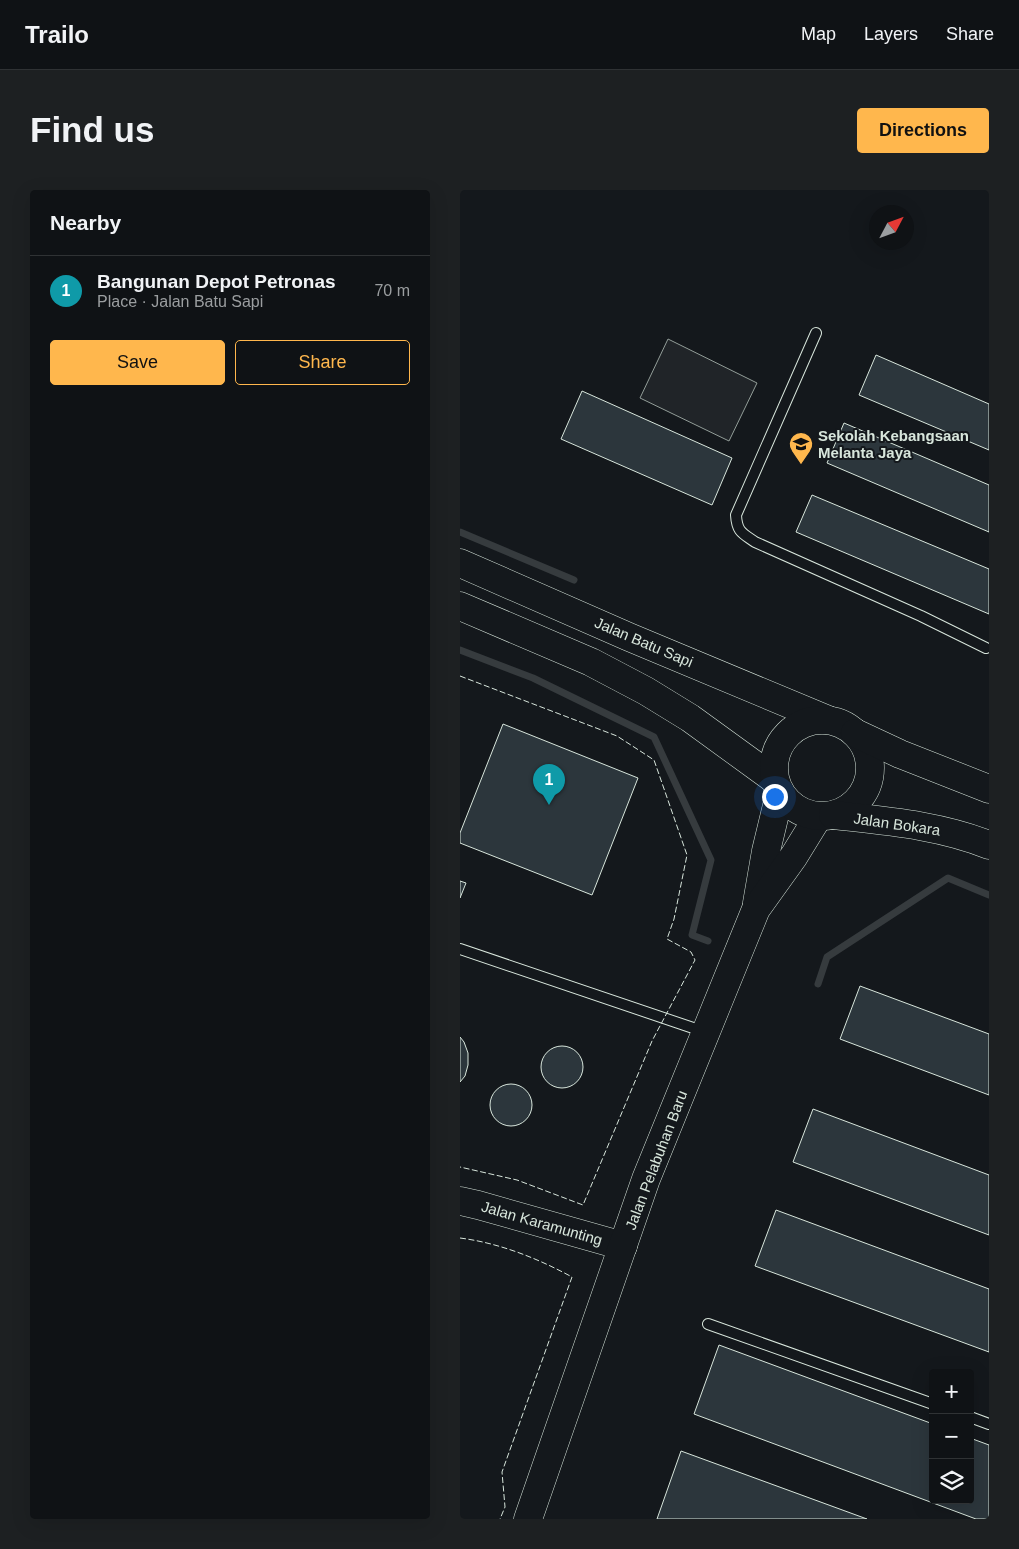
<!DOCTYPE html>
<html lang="en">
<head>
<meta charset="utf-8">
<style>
  :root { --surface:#0f1215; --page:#1d2022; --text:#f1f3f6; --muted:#9b9ea0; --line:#2f3234; --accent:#ffb74d }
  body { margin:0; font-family:Arial,sans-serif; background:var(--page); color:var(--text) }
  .controls { position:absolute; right:15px; bottom:15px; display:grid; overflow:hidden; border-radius:5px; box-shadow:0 5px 20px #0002 }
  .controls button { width:45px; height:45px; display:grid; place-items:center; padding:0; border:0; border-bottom:1px solid var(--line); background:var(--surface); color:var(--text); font:25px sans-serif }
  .compass { position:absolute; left:409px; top:15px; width:45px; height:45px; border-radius:50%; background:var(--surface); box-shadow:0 5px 20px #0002; rotate:49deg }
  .you { position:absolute; left:314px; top:606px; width:18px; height:18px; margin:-12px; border:4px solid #fff; border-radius:50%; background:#1a73e8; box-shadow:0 0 0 8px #1a73e833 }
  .badge { display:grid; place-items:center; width:32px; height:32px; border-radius:50%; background:var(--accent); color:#fff; font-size:16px; font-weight:700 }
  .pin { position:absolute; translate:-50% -41px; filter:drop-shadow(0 1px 2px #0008) }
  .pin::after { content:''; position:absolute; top:26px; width:18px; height:15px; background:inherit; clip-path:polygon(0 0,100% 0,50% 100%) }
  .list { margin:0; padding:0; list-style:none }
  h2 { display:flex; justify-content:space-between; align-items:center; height:65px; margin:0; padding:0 20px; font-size:21px }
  h2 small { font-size:16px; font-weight:400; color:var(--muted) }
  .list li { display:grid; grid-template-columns:32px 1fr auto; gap:15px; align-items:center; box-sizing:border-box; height:70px; padding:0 20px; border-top:1px solid var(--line) }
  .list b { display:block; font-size:19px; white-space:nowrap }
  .list p { margin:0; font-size:16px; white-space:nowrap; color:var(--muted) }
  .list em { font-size:16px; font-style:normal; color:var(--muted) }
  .actions { display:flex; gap:10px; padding:15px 20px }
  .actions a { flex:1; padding:11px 0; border:1px solid var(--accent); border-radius:5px; text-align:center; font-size:18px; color:var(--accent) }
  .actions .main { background:var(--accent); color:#111 }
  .icon { flex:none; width:28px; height:28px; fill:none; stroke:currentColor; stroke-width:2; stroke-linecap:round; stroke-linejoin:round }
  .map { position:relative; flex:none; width:529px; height:1329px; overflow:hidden; border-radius:5px }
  header { display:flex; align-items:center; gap:30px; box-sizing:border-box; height:70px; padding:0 25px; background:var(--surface); border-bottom:1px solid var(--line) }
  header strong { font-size:24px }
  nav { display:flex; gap:28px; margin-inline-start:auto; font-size:18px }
  .intro { display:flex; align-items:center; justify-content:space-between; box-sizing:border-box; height:120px; padding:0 30px }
  h1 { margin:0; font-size:35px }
  .button { padding:12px 22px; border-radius:5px; background:var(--accent); color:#111; font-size:18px; font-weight:700 }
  main { display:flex; gap:30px; padding:0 30px }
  aside { flex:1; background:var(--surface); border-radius:5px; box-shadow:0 5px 20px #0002 }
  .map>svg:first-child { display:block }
  .green { fill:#202428; stroke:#939e99 }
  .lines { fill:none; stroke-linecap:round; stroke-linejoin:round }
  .stream { stroke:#363b3e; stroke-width:7 }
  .building { fill:#2c363c; stroke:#d8e6dc }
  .lane-casing { stroke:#d8e6dc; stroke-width:12 }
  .secondary-casing { stroke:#d8e6dc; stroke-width:29 }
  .primary-casing { stroke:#d8e6dc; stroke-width:29 }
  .lane { stroke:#14181c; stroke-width:10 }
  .secondary { stroke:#14181c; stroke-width:28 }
  .primary { stroke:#14181c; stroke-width:28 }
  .fence { stroke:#d8e6dc; stroke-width:1; stroke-dasharray:6 2.5; stroke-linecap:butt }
  .labels { text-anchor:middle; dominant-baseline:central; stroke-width:4; stroke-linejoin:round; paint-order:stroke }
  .poi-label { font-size:15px; font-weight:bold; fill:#d8e6dc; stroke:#14181c; text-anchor:start }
  .street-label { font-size:15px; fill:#d8e6dc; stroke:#14181c }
</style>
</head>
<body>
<header>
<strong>Trailo</strong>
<nav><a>Map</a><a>Layers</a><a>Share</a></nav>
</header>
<div class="intro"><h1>Find us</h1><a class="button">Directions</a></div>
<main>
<aside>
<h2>Nearby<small></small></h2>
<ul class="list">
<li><span class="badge" style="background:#0f9aa8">1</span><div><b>Bangunan Depot Petronas</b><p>Place · Jalan Batu Sapi</p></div><em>70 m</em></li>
</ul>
<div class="actions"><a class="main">Save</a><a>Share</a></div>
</aside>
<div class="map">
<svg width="529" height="1329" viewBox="0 0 529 1329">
  <rect width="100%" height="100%" fill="#14181c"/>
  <!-- green -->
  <path class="green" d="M208 149 297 193 269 251 180 208Z"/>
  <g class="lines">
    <!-- stream -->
    <g class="stream">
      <path d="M0 342 114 390"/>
      <path d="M0 460 73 488 194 547 251 670 232 745 248 751"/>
      <path d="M358 794 367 767 488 688 529 705"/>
    </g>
  </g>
  <!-- building -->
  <g class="building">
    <path d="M416 165 529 214V260L399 205Z"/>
    <path d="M122 201 272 268 252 315 101 249Z"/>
    <path d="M384 233 529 295V342L367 273Z"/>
    <path d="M352 305 529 379V424L336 342Z"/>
    <path d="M43 534 178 588 132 705 0 653V643Z"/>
    <path d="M0 691 6 693 0 708Z"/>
    <path d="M400 796 529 844V905L380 849Z"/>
    <path d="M0 847 4 852 8 863V875L5 886 0 892Z"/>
    <circle cx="102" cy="877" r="21"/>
    <circle cx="51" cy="915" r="21"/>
    <path d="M353 919 529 985V1045L333 972Z"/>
    <path d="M316 1020 529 1099V1162L295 1076Z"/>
    <path d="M259 1155 473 1234V1310H510V1248L529 1255V1329H516L234 1224Z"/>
    <path d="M221 1261 407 1329H197Z"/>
  </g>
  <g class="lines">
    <!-- lane casing -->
    <g class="lane-casing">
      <g id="lane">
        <path d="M356 143 276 325C277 342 282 343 295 352L461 426 526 458"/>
        <path d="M0 759 245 842"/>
        <path d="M248 1134 473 1214"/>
        <path d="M510 1227 529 1234"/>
      </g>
    </g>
    <!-- secondary casing -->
    <g class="secondary-casing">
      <g id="secondary">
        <path d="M297 713 306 661 320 603"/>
        <path d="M0 1011 18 1015 163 1056"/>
        <path d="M68 1329 186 989 296 719 334 666 358 627"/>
      </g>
    </g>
    <!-- primary casing -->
    <g class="primary-casing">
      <g id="primary">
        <path d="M0 373 169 447 368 530"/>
        <path d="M0 416 131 472 186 501 230 528 314 589"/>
        <circle cx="362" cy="578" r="48"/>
        <path d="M395 543 440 564 529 599"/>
        <path d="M373 625C426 631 479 635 529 655"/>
      </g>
    </g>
    <!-- lane -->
    <use href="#lane" class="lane"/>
    <!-- secondary -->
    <use href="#secondary" class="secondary"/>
    <!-- primary -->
    <use href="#primary" class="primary"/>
    <!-- fence -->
    <g class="fence">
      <path d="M0 486 157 546 194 570 227 665 214 729 207 749 231 762 235 770 192 851 123 1015 57 990 0 977"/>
      <path d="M0 1048C39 1053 77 1068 112 1087L42 1282 45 1317 40 1329"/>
    </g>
  </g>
  <!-- icons -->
  <defs>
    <g id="school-pin" transform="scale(1.25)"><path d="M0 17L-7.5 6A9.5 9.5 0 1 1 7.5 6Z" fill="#ffb74d" stroke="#14181c"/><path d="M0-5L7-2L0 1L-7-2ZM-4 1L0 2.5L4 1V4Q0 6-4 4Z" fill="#111"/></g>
  </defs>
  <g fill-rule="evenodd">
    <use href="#school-pin" x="341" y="254"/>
  </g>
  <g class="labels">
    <!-- poi labels -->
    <g class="poi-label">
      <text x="358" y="245">Sekolah Kebangsaan<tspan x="358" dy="17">Melanta Jaya</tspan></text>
    </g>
    <!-- street labels -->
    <g class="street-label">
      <text transform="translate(184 452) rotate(23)">Jalan Batu Sapi</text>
      <text transform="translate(437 634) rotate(8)">Jalan Bokara</text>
      <text transform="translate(196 970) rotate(-69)">Jalan Pelabuhan Baru</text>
      <text transform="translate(82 1033) rotate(16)">Jalan Karamunting</text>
    </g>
  </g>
</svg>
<div class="controls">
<button>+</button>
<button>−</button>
<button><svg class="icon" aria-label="layers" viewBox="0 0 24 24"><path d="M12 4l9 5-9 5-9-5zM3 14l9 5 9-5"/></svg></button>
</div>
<svg class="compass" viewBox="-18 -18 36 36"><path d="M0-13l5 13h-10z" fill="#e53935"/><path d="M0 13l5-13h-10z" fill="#9b9ea0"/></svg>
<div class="you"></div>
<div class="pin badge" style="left:89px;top:615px;background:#0f9aa8">1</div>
</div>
</main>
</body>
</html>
